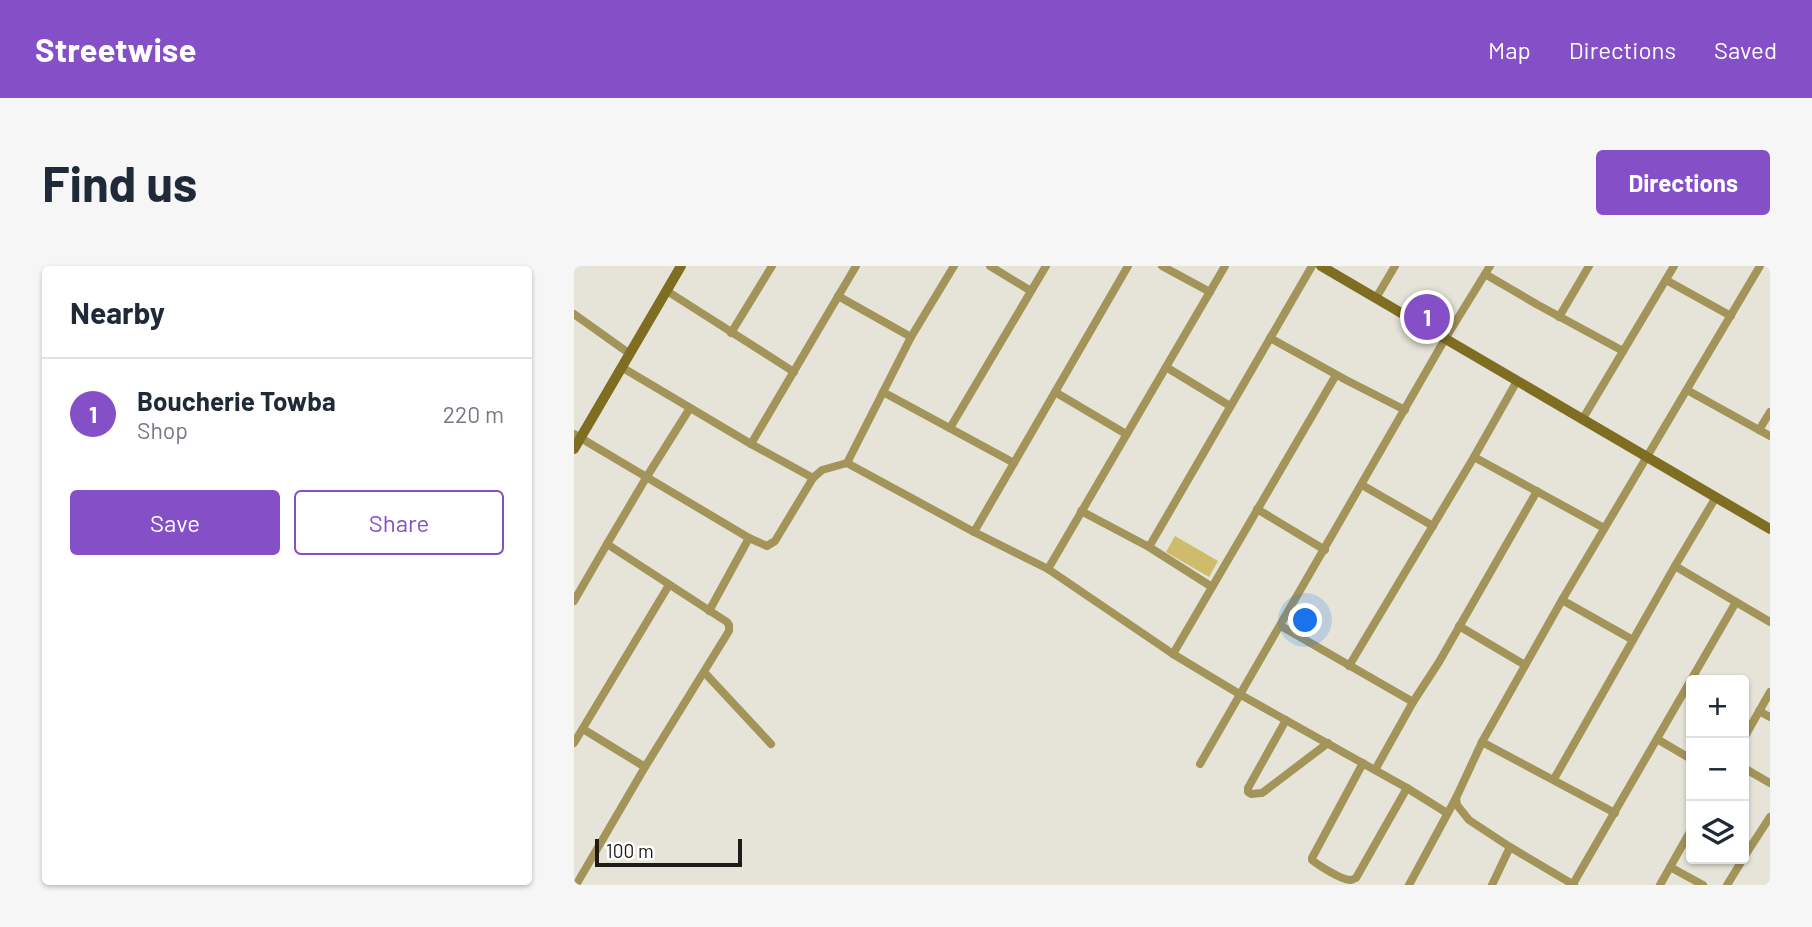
<!DOCTYPE html>
<html lang="en">
<head>
<meta charset="utf-8">
<style>
  :root { --surface:#fff; --page:#f6f6f7; --text:#1f2937; --muted:#747a83; --line:#e0e1e3; --accent:#854fc7 }
  body { margin:0; font-family:Barlow,sans-serif; background:var(--page); color:var(--text) }
  .controls { position:absolute; right:21px; bottom:21px; display:grid; overflow:hidden; border-radius:7px; box-shadow:0 2px 5px #0004 }
  .controls button { width:63px; height:63px; display:grid; place-items:center; padding:0; border:0; border-bottom:2px solid var(--line); background:var(--surface); color:var(--text); font:35px sans-serif }
  .scale { position:absolute; left:21px; bottom:18px; width:147px; box-sizing:border-box; padding-left:7px; border:4px solid #1d1c18; border-top:0; font-size:19px; line-height:24px; white-space:nowrap; color:#1d1c18; -webkit-text-stroke:5px #fff; paint-order:stroke }
  .you { position:absolute; left:732px; top:355px; width:24px; height:24px; margin:-18px; border:5px solid #fff; border-radius:50%; background:#1a73e8; box-shadow:0 0 0 10px #1a73e833 }
  .badge { display:grid; place-items:center; width:46px; height:46px; border-radius:50%; background:var(--accent); color:#fff; font-size:23px; font-weight:700 }
  .pin { position:absolute; translate:-50% -50%; border:4px solid #fff; box-shadow:0 2px 7px #0006 }
  .list { margin:0; padding:0; list-style:none }
  h2 { display:flex; justify-content:space-between; align-items:center; height:91px; margin:0; padding:0 28px; font-size:30px }
  h2 small { font-size:23px; font-weight:400; color:var(--muted) }
  .list li { display:grid; grid-template-columns:46px 1fr auto; gap:21px; align-items:center; box-sizing:border-box; height:112px; padding:0 28px; border-top:2px solid var(--line) }
  .list b { display:block; font-size:26px; white-space:nowrap }
  .list p { margin:0; font-size:23px; white-space:nowrap; color:var(--muted) }
  .list em { font-size:23px; font-style:normal; color:var(--muted) }
  .actions { display:flex; gap:14px; padding:21px 28px }
  .actions a { flex:1; padding:16px 0; border:2px solid var(--accent); border-radius:7px; text-align:center; font-size:24px; color:var(--accent) }
  .actions .main { background:var(--accent); color:#fff }
  .icon { flex:none; width:38px; height:38px; fill:none; stroke:currentColor; stroke-width:2; stroke-linecap:round; stroke-linejoin:round }
  .map { position:relative; flex:none; width:1196px; height:619px; overflow:hidden; border-radius:7px }
  header { display:flex; align-items:center; gap:42px; box-sizing:border-box; height:98px; padding:0 35px; background:var(--accent); color:#fff }
  header strong { font-size:33px }
  nav { display:flex; gap:38px; margin-inline-start:auto; font-size:24px }
  .intro { display:flex; align-items:center; justify-content:space-between; box-sizing:border-box; height:168px; padding:0 42px }
  h1 { margin:0; font-size:49px }
  .button { padding:18px 32px; border-radius:7px; background:var(--accent); color:#fff; font-size:24px; font-weight:700 }
  main { display:flex; gap:42px; padding:0 42px }
  aside { flex:1; background:var(--surface); border-radius:7px; box-shadow:0 2px 5px #0004 }
  .map>svg:first-child { display:block }
  .green { fill:#cebb6b }
  .lines { fill:none; stroke-linecap:round; stroke-linejoin:round }
  .street { stroke:#a3945a; stroke-width:8 }
  .secondary { stroke:#7f6e22; stroke-width:10 }
</style>
</head>
<body>
<header>
<strong>Streetwise</strong>
<nav><a>Map</a><a>Directions</a><a>Saved</a></nav>
</header>
<div class="intro"><h1>Find us</h1><a class="button">Directions</a></div>
<main>
<aside>
<h2>Nearby<small></small></h2>
<ul class="list">
<li><span class="badge">1</span><div><b>Boucherie Towba</b><p>Shop</p></div><em>220 m</em></li>
</ul>
<div class="actions"><a class="main">Save</a><a>Share</a></div>
</aside>
<div class="map">
<svg width="1196" height="619" viewBox="0 0 1196 619">
  <rect width="100%" height="100%" fill="#e6e4d9"/>
  <!-- green -->
  <path class="green" d="M601 270 644 295 635 311 592 286Z"/>
  <g class="lines">
    <!-- street -->
    <g class="street">
      <path d="M416 0 457 25"/>
      <path d="M588 0 636 26"/>
      <path d="M911 8 964 39 1049 85"/>
      <path d="M1092 14 1157 50"/>
      <path d="M93 25 220 106"/>
      <path d="M264 30 337 71"/>
      <path d="M802 32 821 0"/>
      <path d="M0 48 56 88"/>
      <path d="M985 51 1015 0"/>
      <path d="M157 67 198 0"/>
      <path d="M696 72 772 114 831 144"/>
      <path d="M592 101 656 140"/>
      <path d="M49 102 177 178 239 212"/>
      <path d="M1113 124 1196 170"/>
      <path d="M309 126 440 197"/>
      <path d="M481 126 552 168"/>
      <path d="M1008 154 1100 0"/>
      <path d="M376 162 472 0"/>
      <path d="M1185 164 1196 146"/>
      <path d="M0 168 175 272 193 280 201 275 239 212 248 204 273 197 400 266 474 303 599 388 667 429 833 522 873 547"/>
      <path d="M177 178 282 0"/>
      <path d="M900 191 1030 262"/>
      <path d="M273 197 337 71 380 0"/>
      <path d="M788 219 859 260"/>
      <path d="M683 243 751 284"/>
      <path d="M507 245 575 281 638 321"/>
      <path d="M400 266 554 0"/>
      <path d="M575 281 738 0"/>
      <path d="M1101 300 1196 356"/>
      <path d="M474 303 651 0"/>
      <path d="M988 334 1059 374"/>
      <path d="M0 335 33 278"/>
      <path d="M135 345 175 272"/>
      <path d="M707 360 839 436"/>
      <path d="M885 360 951 399"/>
      <path d="M599 388 762 109"/>
      <path d="M775 400 900 191 943 115"/>
      <path d="M130 406 197 478"/>
      <path d="M1185 445 1196 451"/>
      <path d="M712 454 674 522V526L677 528 688 527 754 477"/>
      <path d="M9 463 71 501"/>
      <path d="M1170 472 1196 426"/>
      <path d="M1083 473 1117 493"/>
      <path d="M908 476 1041 547"/>
      <path d="M0 477 95 319"/>
      <path d="M789 497 738 592V594C744 599 769 615 777 614 779 614 780 612 782 612L833 522"/>
      <path d="M626 498 871 73 916 0"/>
      <path d="M1170 502 1196 517"/>
      <path d="M801 504 839 436 865 396 963 225"/>
      <path d="M980 513 1101 300 1142 231"/>
      <path d="M882 532 883 539 895 554 936 581 1000 619"/>
      <path d="M1170 591 1196 551"/>
      <path d="M1096 601 1129 619"/>
      <path d="M999 618 1162 336"/>
      <path d="M2 619 71 501 155 365V359L153 356 33 278 72 212 116 142"/>
      <path d="M835 619 882 532 908 476 988 334 1186 0"/>
      <path d="M918 619 936 581"/>
      <path d="M1086 619 1117 564"/>
      <path d="M1153 619 1169 593"/>
    </g>
    <!-- secondary -->
    <g class="secondary">
      <path d="M747 0 1196 263"/>
      <path d="M0 183 107 0"/>
    </g>
  </g>
</svg>
<div class="controls">
<button>+</button>
<button>−</button>
<button><svg class="icon" aria-label="layers" viewBox="0 0 24 24"><path d="M12 4l9 5-9 5-9-5zM3 14l9 5 9-5"/></svg></button>
</div>
<div class="scale">100 m</div>
<div class="you"></div>
<div class="pin badge" style="left:853px;top:51px">1</div>
</div>
</main>
</body>
</html>
